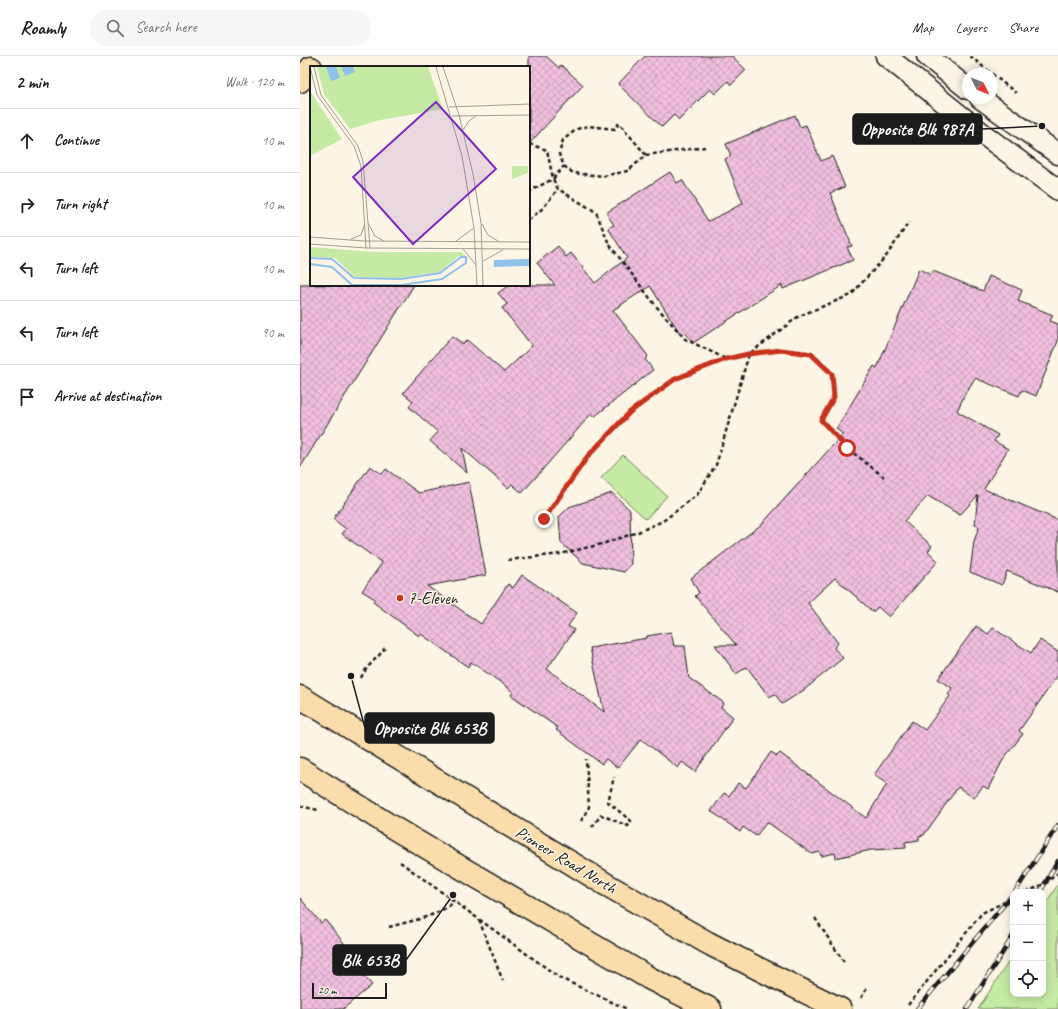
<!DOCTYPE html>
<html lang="en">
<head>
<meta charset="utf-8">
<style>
  :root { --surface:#fff; --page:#f6f6f6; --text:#202124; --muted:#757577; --line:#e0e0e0 }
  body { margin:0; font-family:Caveat,sans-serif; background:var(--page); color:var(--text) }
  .controls { position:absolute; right:12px; bottom:12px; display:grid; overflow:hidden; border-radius:8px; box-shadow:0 2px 10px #0003 }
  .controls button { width:36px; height:36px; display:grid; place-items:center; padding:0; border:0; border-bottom:1px solid var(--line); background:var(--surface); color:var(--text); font:20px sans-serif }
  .compass { position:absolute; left:662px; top:12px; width:36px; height:36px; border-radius:50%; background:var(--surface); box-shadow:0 2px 10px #0003; rotate:132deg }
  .scale { position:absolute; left:12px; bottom:10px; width:75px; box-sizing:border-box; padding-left:4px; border:2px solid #1c1c1c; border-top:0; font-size:11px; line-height:14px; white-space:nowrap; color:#1c1c1c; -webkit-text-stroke:3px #fcf5e5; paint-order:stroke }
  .stop { position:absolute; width:12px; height:12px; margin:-9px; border:3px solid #c8321e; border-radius:50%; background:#fff }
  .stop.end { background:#c8321e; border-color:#fff; box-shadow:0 1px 4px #0008 }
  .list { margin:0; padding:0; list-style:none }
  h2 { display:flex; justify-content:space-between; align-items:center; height:52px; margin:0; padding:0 16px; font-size:17px }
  h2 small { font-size:13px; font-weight:400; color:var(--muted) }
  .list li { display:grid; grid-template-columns:26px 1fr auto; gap:12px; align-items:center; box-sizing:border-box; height:64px; padding:0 16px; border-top:1px solid var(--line) }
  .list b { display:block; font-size:15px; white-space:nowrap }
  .list em { font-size:13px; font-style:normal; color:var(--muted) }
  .icon { flex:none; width:22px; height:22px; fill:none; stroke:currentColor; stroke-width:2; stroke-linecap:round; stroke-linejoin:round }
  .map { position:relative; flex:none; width:758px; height:953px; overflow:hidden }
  header { display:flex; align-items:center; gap:24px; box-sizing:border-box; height:56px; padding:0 20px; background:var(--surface); border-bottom:1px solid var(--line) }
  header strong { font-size:19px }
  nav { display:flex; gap:22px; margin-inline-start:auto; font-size:14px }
  .search { width:280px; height:36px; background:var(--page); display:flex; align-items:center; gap:10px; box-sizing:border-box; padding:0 14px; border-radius:16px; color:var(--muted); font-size:15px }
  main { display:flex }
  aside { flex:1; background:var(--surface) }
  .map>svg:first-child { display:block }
  .park { fill:#c5eaa4; stroke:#708360 }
  .building { fill:url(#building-cross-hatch); stroke:#1c1c1c }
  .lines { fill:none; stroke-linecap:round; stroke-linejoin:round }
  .street-casing { stroke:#1c1c1c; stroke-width:23 }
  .primary-casing { stroke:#1c1c1c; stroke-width:25 }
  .path { stroke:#1c1c1c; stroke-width:2.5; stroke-dasharray:4 3; stroke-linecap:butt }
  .street { stroke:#fcf5e5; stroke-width:20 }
  .primary { stroke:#faddab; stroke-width:22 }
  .rail-casing { stroke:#1c1c1c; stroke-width:4.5 }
  .rail { stroke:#fcf5e5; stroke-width:3; stroke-dasharray:9; stroke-linecap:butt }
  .route { stroke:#c8321e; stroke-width:5 }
  .poi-dot { fill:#c8321e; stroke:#fcf5e5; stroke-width:1.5 }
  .labels { text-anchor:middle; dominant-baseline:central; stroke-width:3; stroke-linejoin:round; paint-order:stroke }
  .poi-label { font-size:17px; fill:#1c1c1c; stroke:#fcf5e5; text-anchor:start }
  .street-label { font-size:17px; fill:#1c1c1c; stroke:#fcf5e5 }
  .inset-river { fill:none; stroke:#90c1eb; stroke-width:2 }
  .inset-road { fill:none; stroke:#a29e95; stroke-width:1 }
  .view { fill:#7b2cbf; fill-opacity:0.15; stroke:#7b2cbf; stroke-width:2 }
  .inset-edge { fill:none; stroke:#1c1c1c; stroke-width:2 }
  .leader { fill:none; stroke:#1c1c1c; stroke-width:1.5 }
  .callout-dot { fill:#1c1c1c; stroke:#fcf5e5; stroke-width:1.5 }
  .callout { fill:#1c1c1c; stroke:#1c1c1c; stroke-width:1.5 }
  .callout-label { font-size:18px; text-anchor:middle; font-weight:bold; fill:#fff }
</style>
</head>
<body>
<header>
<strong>Roamly</strong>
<div class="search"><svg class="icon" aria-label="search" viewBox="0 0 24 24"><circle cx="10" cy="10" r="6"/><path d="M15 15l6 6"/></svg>Search here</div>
<nav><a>Map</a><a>Layers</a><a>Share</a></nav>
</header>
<main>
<aside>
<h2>2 min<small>Walk · 120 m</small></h2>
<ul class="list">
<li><svg class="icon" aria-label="ahead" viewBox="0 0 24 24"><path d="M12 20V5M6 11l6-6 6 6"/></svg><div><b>Continue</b></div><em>10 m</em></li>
<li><svg class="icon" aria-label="right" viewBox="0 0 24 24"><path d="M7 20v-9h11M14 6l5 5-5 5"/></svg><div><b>Turn right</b></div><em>10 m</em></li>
<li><svg class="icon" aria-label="left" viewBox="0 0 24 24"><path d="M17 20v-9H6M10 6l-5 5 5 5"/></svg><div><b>Turn left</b></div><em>10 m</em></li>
<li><svg class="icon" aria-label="left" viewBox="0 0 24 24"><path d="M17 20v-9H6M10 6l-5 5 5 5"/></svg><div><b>Turn left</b></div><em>90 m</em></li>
<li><svg class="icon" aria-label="arrive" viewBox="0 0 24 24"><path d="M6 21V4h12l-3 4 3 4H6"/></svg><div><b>Arrive at destination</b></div></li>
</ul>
</aside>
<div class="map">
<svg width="758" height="953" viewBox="0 0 758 953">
  <defs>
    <pattern id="building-cross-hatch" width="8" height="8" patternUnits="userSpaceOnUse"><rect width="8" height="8" fill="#f0bede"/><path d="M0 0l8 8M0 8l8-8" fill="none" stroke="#cda3be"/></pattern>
  </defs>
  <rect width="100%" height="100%" fill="#fcf5e5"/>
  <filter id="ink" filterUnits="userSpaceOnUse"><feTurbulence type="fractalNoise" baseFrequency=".025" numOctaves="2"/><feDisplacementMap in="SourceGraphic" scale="8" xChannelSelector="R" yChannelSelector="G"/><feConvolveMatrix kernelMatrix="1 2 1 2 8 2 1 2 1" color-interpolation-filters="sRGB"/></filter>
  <g filter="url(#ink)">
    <!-- park -->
    <g class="park">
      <path d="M323 399 367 440 346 463 301 422Z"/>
      <path d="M758 828V953H678L713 899V938H743V852Z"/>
    </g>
    <!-- building -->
    <g class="building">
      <path d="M229 0H246L259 12 261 9 283 29 229 88Z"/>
      <path d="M345 0H432L446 14 431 29 428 25 415 38 410 33 379 64 374 59 362 71 318 28Z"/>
      <path d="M495 59 500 71 506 69 521 105 532 100 545 131 530 137 552 190 547 191 553 204 483 233 482 229 393 287 385 276 381 279 350 230 313 254 348 300 345 303 353 314 294 361 292 357 222 437 212 428 208 432 162 392 167 417 130 385 138 376 109 351 113 345 103 337 152 280 163 288 167 284 204 316 217 304 232 290 202 252 207 248 198 237 209 229H255L237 207 258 190 266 201 271 197 295 227 327 202 308 172 314 169 306 157 370 116 377 127 382 124 408 165 425 157 443 147 425 103 431 100 426 88Z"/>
      <path d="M619 213 631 219 633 215 683 235 689 220 722 234 718 245 753 259 750 265 758 268V285L736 340 722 334 719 340 675 322 665 338 657 355 698 379 694 385 708 393 684 433 758 464V536L707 515 702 529 670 516 674 485 679 471 675 468 678 439 660 459 628 440 604 465 632 490 628 495 638 505 589 561 578 551 573 556 535 522 508 547 538 587 534 592 543 602 504 634 482 648 475 638 469 641 447 611 436 618 415 589H436L395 540 399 537 391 522 462 468 543 378 536 373 574 310 577 312Z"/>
      <path d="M0 229H114L0 412Z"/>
      <path d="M70 410 82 418 86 413 119 437 169 426 186 519 127 530 181 568 208 528 213 532 222 519 277 557 268 570 274 574 247 613 304 656 290 592 347 582V580L371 576 374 590H385L389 622 424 647 421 651 433 661 395 716 382 706 378 712 341 683 318 712 306 703 302 708 256 674 258 672 211 639 213 636 203 628 171 606 168 611 121 578 119 580 73 546 75 543 62 535 82 507 42 478 46 473 33 463Z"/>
      <path d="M312 437 330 454 331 508 324 516 283 507 261 487 259 461 269 451Z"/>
      <path d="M676 570 688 578 693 572 731 597 740 584 758 596V619L719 675 723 678 704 702 688 733 683 730 674 742 658 731 624 779 619 780V784L605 786 606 792 571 794 536 802 535 797 521 800 520 796 512 798 467 766 456 780 443 771 440 776 411 755 424 737 429 740 438 727 446 732 471 696 477 700 480 697 566 762 587 728 574 719 612 665 625 674 650 640 648 638 652 632 638 623Z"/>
      <path d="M0 842 21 867 25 864 67 915 63 919 72 929 43 953H0Z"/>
    </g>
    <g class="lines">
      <!-- street casing -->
      <g class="street-casing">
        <g id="street">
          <path d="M586 0 687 81 758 134"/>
          <path d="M627 0 668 33"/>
          <path d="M680 42 758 98"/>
        </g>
      </g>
      <!-- primary casing -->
      <g class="primary-casing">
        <g id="primary">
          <path d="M0 25 11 12"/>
          <path d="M0 641 307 829 408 887 467 917 540 953"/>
          <path d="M0 713 97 774 349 922 410 953"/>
        </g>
      </g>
      <!-- path -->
      <g class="path">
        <path d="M670 0 692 18"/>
        <path d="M692 18 716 37"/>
        <path d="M229 88 247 94 253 123 258 133 296 156 309 188 356 250 385 283 426 303 449 298 481 294 511 297 532 318 534 341 521 364 547 392 584 421"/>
        <path d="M346 99 319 67 315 73 288 70 277 73 263 84 259 98 264 110 273 117 303 120 328 115 346 99 405 91"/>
        <path d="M229 137 232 134 253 123 264 110"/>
        <path d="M229 164 243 152 258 133"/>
        <path d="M244 463 288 400 330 356 375 323 425 303"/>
        <path d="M208 504 260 498 302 488 338 476 363 465 397 439 416 409 449 298 499 260 551 239 587 199 609 166"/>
        <path d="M61 622C66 610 78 602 85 592"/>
        <path d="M0 750 18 754"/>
        <path d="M281 765 289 751 286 703"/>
        <path d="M292 771 301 759 328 770 331 765 308 746 314 721"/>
        <path d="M100 806 260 922 327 953"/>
        <path d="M726 836 745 828 758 817"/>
        <path d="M515 862 544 906"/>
        <path d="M179 864 203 925"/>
        <path d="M89 871C110 865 137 861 154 846"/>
        <path d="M561 942 567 932"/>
        <path d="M608 949 682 857 713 842"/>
      </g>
      <!-- street -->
      <use href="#street" class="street"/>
      <!-- primary -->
      <use href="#primary" class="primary"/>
      <!-- rail casing -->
      <g class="rail-casing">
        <g id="rail">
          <path d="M715 836 758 769"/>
          <path d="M740 836 758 805"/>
          <path d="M617 953 713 838"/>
          <path d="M667 953 713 880"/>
        </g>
      </g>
      <!-- rail -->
      <use href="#rail" class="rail"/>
    </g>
  </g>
  <g class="lines" filter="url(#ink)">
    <!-- route -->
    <path class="route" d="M244 463 288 400 330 356 375 323 426 303 448 298 481 294 511 298 532 318 534 341 521 364 547 392"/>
  </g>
  <!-- markers -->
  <circle class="poi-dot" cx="100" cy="542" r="4"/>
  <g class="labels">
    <!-- poi labels -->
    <g class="poi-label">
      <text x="108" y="542">7-Eleven</text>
    </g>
    <!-- street labels -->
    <g class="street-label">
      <text transform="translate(266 804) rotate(31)">Pioneer Road North</text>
    </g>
  </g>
  <!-- overview -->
  <g transform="translate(10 10)">
    <rect width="220" height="220" fill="#fcf5e5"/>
    <path d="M16 49 32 73 0 90V68ZM0 181 63 186H151L156 190H149L129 206 89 212 45 211 25 192 0 191Z" fill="#c5eaa4"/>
    <path d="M7 1H118L133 43 70 54 40 63 14 28ZM0 25 16 49 0 68ZM202 100H218V107L202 113Z" fill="#c5eaa4"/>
    <path d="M16 1H26L30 12 21 15ZM31 1H43L45 6 35 10ZM220 193V200L184 201V194Z" fill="#90c1eb"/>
    <path class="inset-river" d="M0 192 22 193 44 212 91 213 130 207 151 191H156V197L132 213 92 219H42L22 201 0 198"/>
    <path class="inset-road" d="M0 1 7 29 44 80 51 100 56 182M4 1 11 29 48 80 53 95 60 182M126 1 152 90 164 162 167 219M133 1 149 49 163 108 171 157 173 219M139 41 220 38M142 50 220 49M153 64 159 55 167 49M58 157 65 170 74 175M172 158 178 169 188 175M0 171 54 175 220 176M41 173 51 169 55 157M146 175 164 162M0 178 56 182 220 183M153 183 166 199M173 195 193 184"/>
    <path class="view" d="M126 36 186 103 103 178 43 111Z"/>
    <rect width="220" height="220" class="inset-edge"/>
  </g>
  <!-- callouts -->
  <path class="leader" d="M742 70L682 73M51 620L65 672M153 839L106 904"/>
  <g class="callout-dot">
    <circle cx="742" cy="70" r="4"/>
    <circle cx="51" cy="620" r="4"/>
    <circle cx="153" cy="839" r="4"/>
  </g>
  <g class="callout">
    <rect x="553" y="58" width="129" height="30" rx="4"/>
    <rect x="65" y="657" width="129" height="30" rx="4"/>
    <rect x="33" y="889" width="73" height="30" rx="4"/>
  </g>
  <g class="callout-label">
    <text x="617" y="79">Opposite Blk 987A</text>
    <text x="130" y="678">Opposite Blk 653B</text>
    <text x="70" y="910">Blk 653B</text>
  </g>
</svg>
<div class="controls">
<button>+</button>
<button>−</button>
<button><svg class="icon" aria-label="locate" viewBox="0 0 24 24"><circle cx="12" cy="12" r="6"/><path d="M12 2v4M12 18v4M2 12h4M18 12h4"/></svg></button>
</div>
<svg class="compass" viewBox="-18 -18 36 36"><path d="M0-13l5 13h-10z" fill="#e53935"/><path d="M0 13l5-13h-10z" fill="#757577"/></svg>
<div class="scale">20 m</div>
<div class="stop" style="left:547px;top:392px"></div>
<div class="stop end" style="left:244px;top:463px"></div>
</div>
</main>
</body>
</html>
